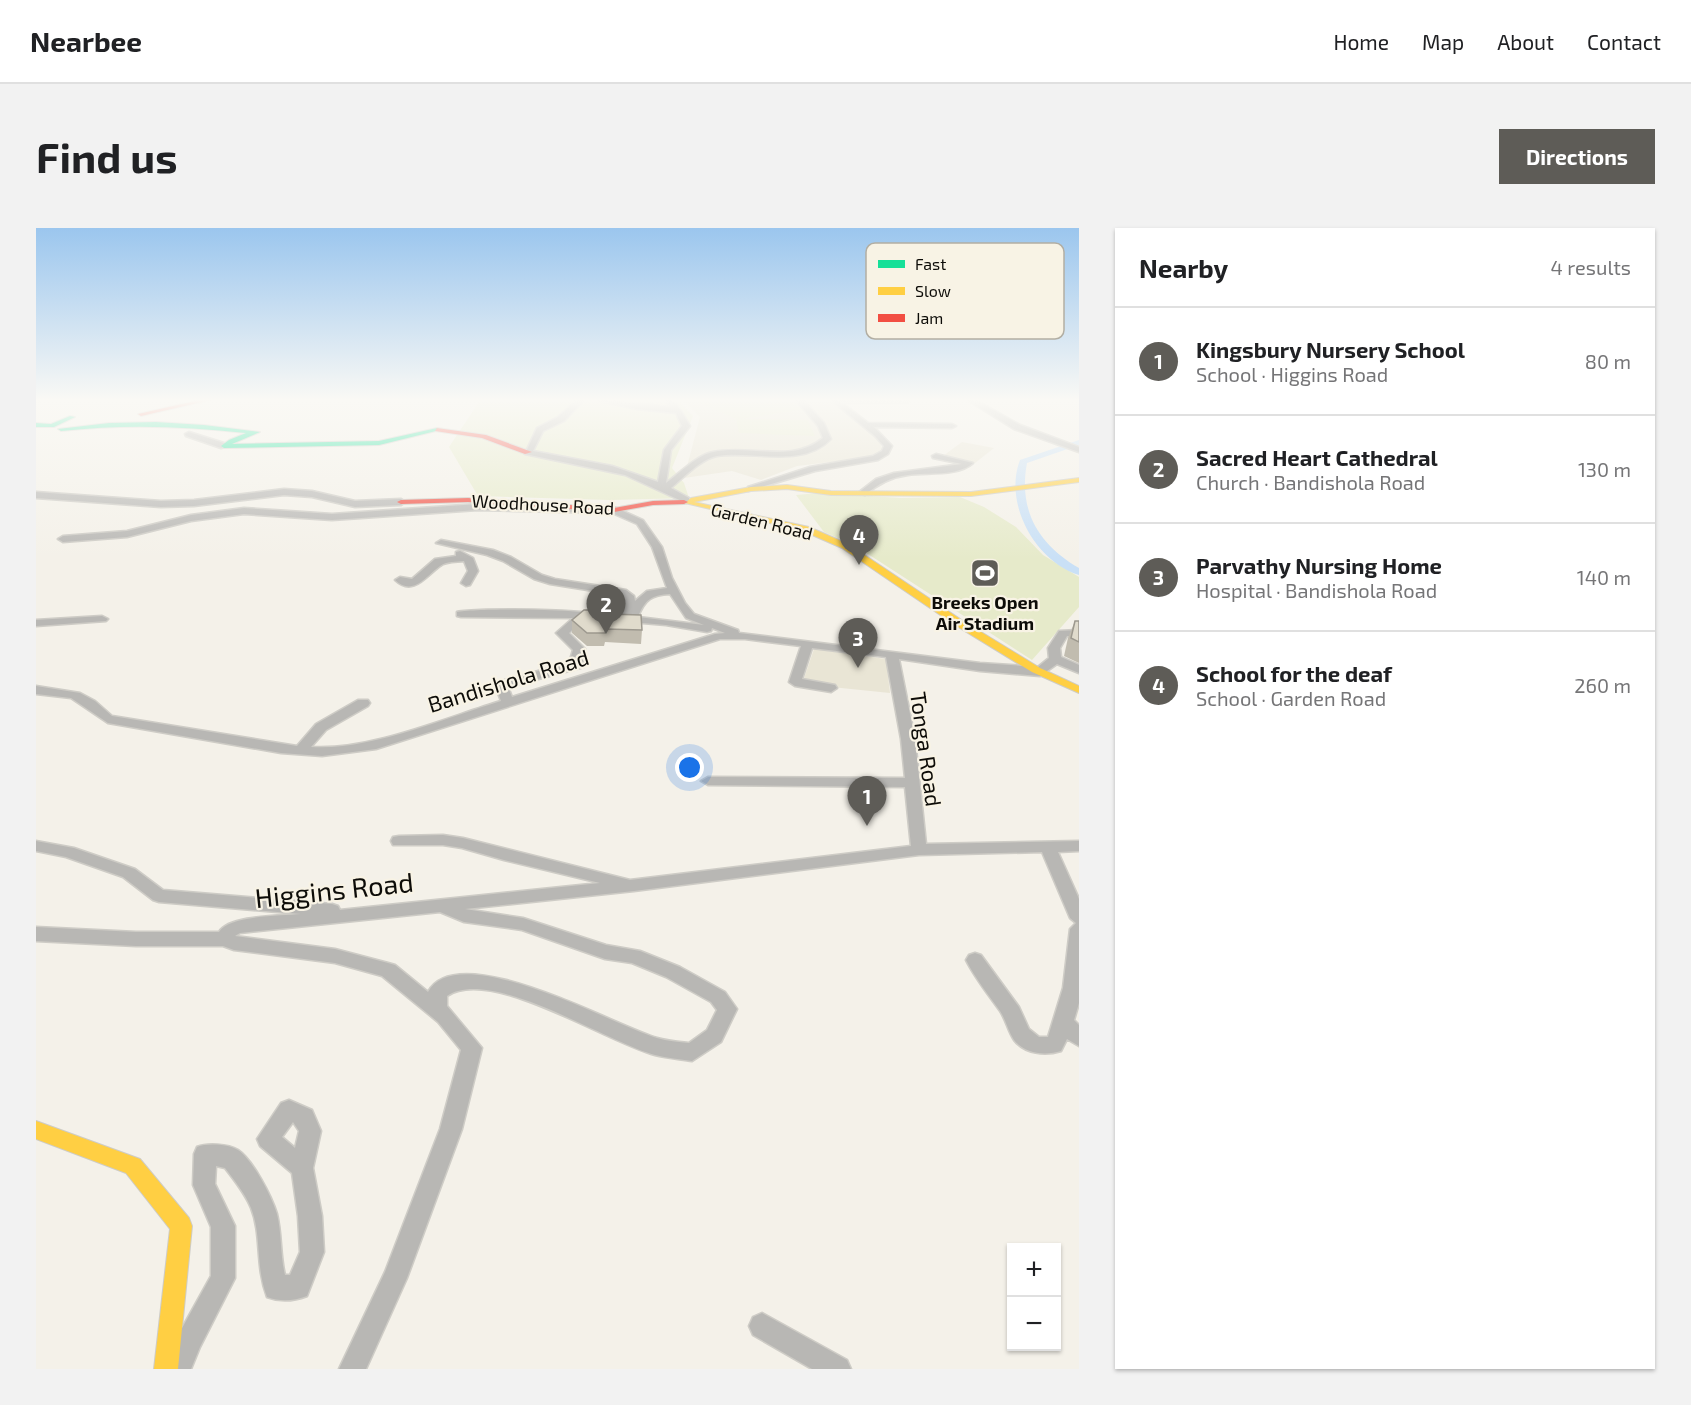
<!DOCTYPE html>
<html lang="en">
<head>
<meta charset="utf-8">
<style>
  :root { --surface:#fff; --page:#f2f2f2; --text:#202124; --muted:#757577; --line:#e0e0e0; --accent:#5e5c57 }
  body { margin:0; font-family:"Exo 2",sans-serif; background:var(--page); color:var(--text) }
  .controls { position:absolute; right:18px; bottom:18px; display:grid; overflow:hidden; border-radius:0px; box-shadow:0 2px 4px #0004 }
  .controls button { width:54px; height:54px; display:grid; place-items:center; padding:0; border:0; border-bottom:2px solid var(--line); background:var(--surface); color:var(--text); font:30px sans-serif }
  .you { position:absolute; left:654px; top:540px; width:21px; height:21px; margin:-15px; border:4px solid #fff; border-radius:50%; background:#1a73e8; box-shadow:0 0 0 9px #1a73e833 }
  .badge { display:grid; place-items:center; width:39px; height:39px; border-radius:50%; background:var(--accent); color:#fff; font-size:20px; font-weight:700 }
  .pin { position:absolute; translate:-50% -50px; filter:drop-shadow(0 2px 3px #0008) }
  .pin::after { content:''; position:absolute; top:32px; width:21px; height:18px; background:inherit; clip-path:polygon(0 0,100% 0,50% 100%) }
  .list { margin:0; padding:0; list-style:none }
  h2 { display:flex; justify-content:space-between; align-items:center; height:78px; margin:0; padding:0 24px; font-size:26px }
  h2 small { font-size:20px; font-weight:400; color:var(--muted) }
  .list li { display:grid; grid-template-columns:39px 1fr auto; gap:18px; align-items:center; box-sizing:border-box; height:108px; padding:0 24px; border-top:2px solid var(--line) }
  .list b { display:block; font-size:22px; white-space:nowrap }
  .list p { margin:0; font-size:20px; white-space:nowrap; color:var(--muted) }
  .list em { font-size:20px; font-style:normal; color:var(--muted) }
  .map { position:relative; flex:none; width:1043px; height:1141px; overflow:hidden; border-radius:0px }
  header { display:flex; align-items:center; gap:36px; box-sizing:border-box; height:84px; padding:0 30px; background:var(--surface); border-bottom:2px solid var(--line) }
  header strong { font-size:28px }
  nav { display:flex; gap:33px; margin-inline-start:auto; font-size:21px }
  .intro { display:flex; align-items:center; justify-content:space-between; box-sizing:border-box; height:144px; padding:0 36px }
  h1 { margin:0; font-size:42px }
  .button { padding:15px 27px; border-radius:0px; background:var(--accent); color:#fff; font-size:21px; font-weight:700 }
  main { display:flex; gap:36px; padding:0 36px }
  aside { flex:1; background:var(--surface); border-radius:0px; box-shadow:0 2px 4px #0004 }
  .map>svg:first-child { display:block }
  .built { fill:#e9e5d5 }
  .green { fill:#e6eaca }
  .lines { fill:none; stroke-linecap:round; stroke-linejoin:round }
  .canal { fill:#c9e0f6; fill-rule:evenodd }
  .street-casing { stroke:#ceccc6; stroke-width:3 }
  .fast-casing { stroke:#ceccc6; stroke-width:2 }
  .slow-casing { stroke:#ceccc6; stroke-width:2 }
  .jam-casing { stroke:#ceccc6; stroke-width:2 }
  .street { fill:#b8b7b4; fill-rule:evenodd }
  .fast { fill:#16e098; fill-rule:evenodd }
  .slow { fill:#ffcf43; fill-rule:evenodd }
  .jam { fill:#f24e42; fill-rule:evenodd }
  .wall { fill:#c1bcaf }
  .building { fill:#e0dbcc; stroke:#9d998f; stroke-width:1.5 }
  .labels { text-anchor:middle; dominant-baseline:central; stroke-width:4.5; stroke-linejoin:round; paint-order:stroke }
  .far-street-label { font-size:18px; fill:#0d0c08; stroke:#f8f3e5 }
  .far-poi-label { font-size:18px; font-weight:bold; fill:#0d0c08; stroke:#f8f3e5 }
  .street-label { font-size:22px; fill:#0d0c08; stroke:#f8f3e5 }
  .near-street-label { font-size:27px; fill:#0d0c08; stroke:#f8f3e5 }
  .key { fill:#f8f3e5; stroke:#b2aea3; stroke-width:1.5 }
  .key-label { font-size:16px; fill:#0d0c08 }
</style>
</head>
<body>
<header>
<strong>Nearbee</strong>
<nav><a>Home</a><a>Map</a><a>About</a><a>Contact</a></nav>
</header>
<div class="intro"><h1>Find us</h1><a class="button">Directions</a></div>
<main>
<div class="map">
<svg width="1043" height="1141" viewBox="0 0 1043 1141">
  <rect width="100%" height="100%" fill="#f4f1e9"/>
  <!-- built -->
  <g class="built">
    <path d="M646 171H794L831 200 842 211 848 223 837 229 761 238 725 252 696 243 648 250 664 189Z"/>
    <path d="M926 214 958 220 939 235 907 228Z"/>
    <path d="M778 421 850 431 854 465 766 456Z"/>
  </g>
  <!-- green -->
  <g class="green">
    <path d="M445 171H640L657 188 636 240 648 255 653 270 574 272 442 268 413 219Z"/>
    <path d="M656 171H745L770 181 705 191 772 192 779 208 703 205 700 191Z"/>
    <path d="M783 265 865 270 924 269 948 279 980 299 1007 327 1043 349V379L996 432 818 317 788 304 760 267Z"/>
  </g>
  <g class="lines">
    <!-- canal -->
    <path class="canal" d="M1043 212V217L991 235C982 283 1003 317 1043 340V347C1000 334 967 276 984 232Z"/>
    <!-- street casing -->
    <g class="street-casing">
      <g id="street">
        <path d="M0 171H6L3 173Z"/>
        <path d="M542 171H549L528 193 507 203 497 223 576 238 622 254 628 222 646 198 640 185 601 181 555 171 635 179 628 171H635L645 183 654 198 635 222 630 255C644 245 661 227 677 224 713 216 756 236 787 210L782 198 759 171H766L788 195 795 211C766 241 717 222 681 228 665 231 647 250 635 260L653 270V274L650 275 589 247 489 226 501 200 522 189Z"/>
        <path d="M794 171H872L874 173 871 175 805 174 832 195 916 196 920 198 916 200 838 199 856 218 852 226 842 232 779 243 712 263V259L774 239 837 228 846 223 848 218 839 208Z"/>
        <path d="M930 171H938L984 197 1043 219V224L978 201Z"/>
        <path d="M153 204 191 216 192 218 185 220 150 208 149 206Z"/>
        <path d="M900 226 937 235C921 249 892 244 872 247 855 249 842 256 829 267L822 265 840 251 858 245 926 236 897 230 896 228Z"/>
        <path d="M248 261 276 263 319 273 365 271 369 274 365 277 319 279 276 269 248 267 158 278 125 279 0 270V264L125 273 158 272Z"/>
        <path d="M442 276 578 279 607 292 626 319 636 350 649 375 658 386 702 402 703 405 944 435 1002 439 1013 430 1012 420 1023 403 1043 402V408H1031L1024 420 1025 429 1043 437V445L1021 436 1004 448 944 443 863 431 879 511 890 616 1043 613V623L1022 624 1043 671V775L1038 792 1043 797V818L1031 811 1025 823C1009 828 989 826 978 812 972 803 970 792 964 783 952 766 939 750 930 732L933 727 939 725 945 727 983 779 993 801 1003 809H1012L1027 760 1034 701 1040 695 1034 690 1006 624 883 627 598 663 429 681 487 690 570 717 604 723 644 739 689 764 701 781 685 814 656 833C644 831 631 830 619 827 570 814 455 738 411 768V778L446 820 426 901 371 1050 330 1141H303L349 1044 404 901 425 822 402 794 346 748 299 735 198 722 187 718H100L0 713V699L100 704H183C193 687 245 688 265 686L123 674 117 672 87 649 30 629 0 623V613L38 620 99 641 127 662 296 676 302 678 304 682 564 655 468 632 426 620 407 617H357L355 613 357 609 363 608 407 607 427 610 594 652 875 618 869 559 672 557 665 553 672 549 869 550 865 511 850 429 776 420 766 451 799 457 801 460 795 464 759 458 753 454 765 418 709 411H684L340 521 286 528 245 525 72 495 35 470 0 466V458L44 465 59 473 76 488 261 518 280 496 322 472H332L334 475 332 478 290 502 275 519C333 523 409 490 465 473L459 457 461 454 536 434 534 432 537 422 520 405 537 390 425 389 421 388V384C439 380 558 380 569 389L563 392 548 391 533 405 549 421 546 431 550 436 548 439 472 459 476 469 679 406 689 405 676 400 675 403 671 404 630 397 583 393 581 391 588 371 583 367 514 356 498 351 467 333 451 327 400 315 405 312 457 322 475 329 506 347 519 351 590 362 598 368 599 373 611 363 631 360 616 319 601 296 576 285 442 282 296 292 208 286 155 293 91 309 27 314 22 311 27 308 91 303 155 287 208 280 296 286ZM634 366 650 390 668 397 602 389C609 371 616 367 634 366ZM404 684 428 694 486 702 569 731 596 735 630 749 675 774 681 782 671 802 653 815C643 814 631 813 621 810 579 798 422 709 392 764L359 737 352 735 299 721 199 708 204 705Z"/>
        <path d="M424 323 437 330 442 343 434 357 430 358 425 355 432 343 428 333C421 334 410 333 404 338 390 348 377 369 359 352L364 349 376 351 399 331 420 328V324Z"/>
        <path d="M66 388 72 391 70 393 0 398V392Z"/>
        <path d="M253 872 276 882 285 903 277 940 286 988 288 1024 271 1068C258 1073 244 1074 231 1069 219 1038 226 1007 215 980 209 965 198 952 189 940L180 938 179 956 199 998V1050L164 1119 155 1141H129L145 1102 175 1048V999L157 957 158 926 161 919C171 915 192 916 202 922 217 932 236 969 241 986 246 1006 244 1027 249 1047H254L264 1024 262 988 256 945 224 918 221 911 245 875ZM257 894 263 903 259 920 246 909Z"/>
        <path d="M726 1085 811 1132 815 1141H776L717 1107 713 1098 717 1089Z"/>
      </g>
    </g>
    <!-- fast casing -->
    <g class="fast-casing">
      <g id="fast">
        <path d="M34 188 39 189 18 199H0V195L15 196Z"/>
        <path d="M120 194 168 197 224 204 196 216 343 213 401 200 404 202 343 217 188 220 185 218 193 212 210 205C148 198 87 196 25 203L22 201 73 195Z"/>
      </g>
    </g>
    <!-- slow casing -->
    <g class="slow-casing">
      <g id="slow">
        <path d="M1043 250V254L935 268 795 267 751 261 715 263 658 274 773 299 812 316 927 393 1004 440 1043 458V465L996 444 919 397 806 320 767 303 649 275 655 270 715 259 751 257 795 263 935 264Z"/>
        <path d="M0 893 104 931 153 990 156 998 142 1141H118L134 1001 90 945 0 911Z"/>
      </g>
    </g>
    <!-- jam casing -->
    <g class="jam-casing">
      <g id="jam">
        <path d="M167 171H179L105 188 102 186Z"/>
        <path d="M401 200 450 207 496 224 489 226 446 210 399 203Z"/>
        <path d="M432 270 578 280 617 273 648 272 652 274 648 276 617 277 578 284 432 274 365 276 361 274 365 272Z"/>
      </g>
    </g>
    <!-- street -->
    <use href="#street" class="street"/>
    <!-- fast -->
    <use href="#fast" class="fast"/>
    <!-- slow -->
    <use href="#slow" class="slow"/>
    <!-- jam -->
    <use href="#jam" class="jam"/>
  </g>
  <!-- wall -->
  <g class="wall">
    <path d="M572 386 606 402 605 416 569 414 568 418H551L536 405V392Z"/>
    <path d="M1039 393H1043V435L1028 428 1032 410Z"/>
  </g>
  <!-- building -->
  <g class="building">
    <path d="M548 382H572V386L605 387 606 402 570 401 569 405H551L536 392Z"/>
    <path d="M1039 393H1043V414L1035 410Z"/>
  </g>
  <!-- sky -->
  <linearGradient id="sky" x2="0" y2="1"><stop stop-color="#9bc6ee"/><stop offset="0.52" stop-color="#faf9f5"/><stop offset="1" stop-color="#faf9f5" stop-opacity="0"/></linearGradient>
  <rect width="1043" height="331" fill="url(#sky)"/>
  <!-- icons -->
  <defs>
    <g id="stadium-square" transform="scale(1.5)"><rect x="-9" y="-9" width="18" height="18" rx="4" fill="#5e5c57" stroke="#f8f3e5"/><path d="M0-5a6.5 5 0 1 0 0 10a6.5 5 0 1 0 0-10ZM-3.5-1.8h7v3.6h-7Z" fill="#fff"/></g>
  </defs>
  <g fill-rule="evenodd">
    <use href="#stadium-square" x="949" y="345"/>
  </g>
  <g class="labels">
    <!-- far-street labels -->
    <g class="far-street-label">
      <text transform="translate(507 276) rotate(3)">Woodhouse Road</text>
      <text transform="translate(726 293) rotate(14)">Garden Road</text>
    </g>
    <!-- far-poi labels -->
    <g class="far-poi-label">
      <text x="949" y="374">Breeks Open<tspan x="949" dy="21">Air Stadium</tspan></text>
    </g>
    <!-- street labels -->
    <g class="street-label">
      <text transform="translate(472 452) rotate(-17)">Bandishola Road</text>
      <text transform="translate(891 521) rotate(82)">Tonga Road</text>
    </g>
    <!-- near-street labels -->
    <g class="near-street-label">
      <text transform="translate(298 661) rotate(-6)">Higgins Road</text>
    </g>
  </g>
  <!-- legend -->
  <rect x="830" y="15" width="198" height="96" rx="9" class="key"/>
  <rect x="842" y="32" width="27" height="8" fill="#16e098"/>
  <rect x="842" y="59" width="27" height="8" fill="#ffcf43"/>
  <rect x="842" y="86" width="27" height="8" fill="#f24e42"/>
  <g class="key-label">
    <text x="879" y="42">Fast</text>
    <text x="879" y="69">Slow</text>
    <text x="879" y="96">Jam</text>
  </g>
</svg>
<div class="controls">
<button>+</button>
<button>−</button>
</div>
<div class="you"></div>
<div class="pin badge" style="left:831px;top:598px">1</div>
<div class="pin badge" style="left:570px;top:406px">2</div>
<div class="pin badge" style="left:822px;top:440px">3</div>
<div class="pin badge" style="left:823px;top:337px">4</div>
</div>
<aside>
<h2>Nearby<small>4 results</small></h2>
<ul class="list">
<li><span class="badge">1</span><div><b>Kingsbury Nursery School</b><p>School · Higgins Road</p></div><em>80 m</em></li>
<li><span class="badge">2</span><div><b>Sacred Heart Cathedral</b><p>Church · Bandishola Road</p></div><em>130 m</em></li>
<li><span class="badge">3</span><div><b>Parvathy Nursing Home</b><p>Hospital · Bandishola Road</p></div><em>140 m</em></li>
<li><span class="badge">4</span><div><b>School for the deaf</b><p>School · Garden Road</p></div><em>260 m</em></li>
</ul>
</aside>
</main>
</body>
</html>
